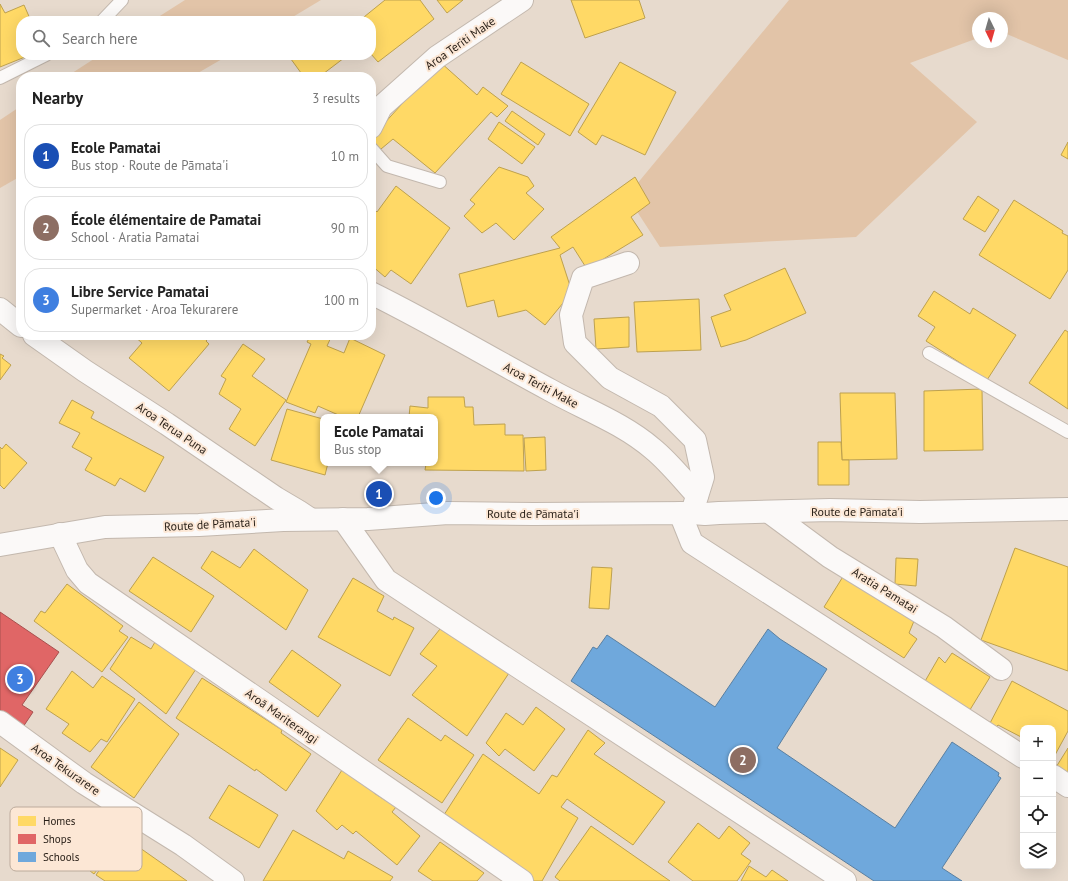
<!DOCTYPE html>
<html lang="en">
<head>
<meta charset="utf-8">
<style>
  :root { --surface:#fff; --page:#f2f2f2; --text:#222; --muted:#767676; --line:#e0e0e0; --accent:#0f766e }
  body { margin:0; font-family:"PT Sans",sans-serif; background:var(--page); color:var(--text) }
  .controls { position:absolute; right:12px; bottom:12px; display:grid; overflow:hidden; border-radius:8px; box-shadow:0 4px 16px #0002 }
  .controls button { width:36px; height:36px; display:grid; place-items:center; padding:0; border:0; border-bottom:1px solid var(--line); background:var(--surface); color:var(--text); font:20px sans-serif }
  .compass { position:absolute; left:972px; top:12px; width:36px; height:36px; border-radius:50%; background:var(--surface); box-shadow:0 4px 16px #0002; rotate:175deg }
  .you { position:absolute; left:436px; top:498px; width:14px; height:14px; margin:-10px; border:3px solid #fff; border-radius:50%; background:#1a73e8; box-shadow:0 0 0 6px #1a73e833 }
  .badge { display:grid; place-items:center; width:26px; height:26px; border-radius:50%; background:var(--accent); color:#fff; font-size:13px; font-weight:700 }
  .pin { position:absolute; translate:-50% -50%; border:2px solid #fff; box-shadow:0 1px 4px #0006 }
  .popup { position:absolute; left:320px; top:414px; width:118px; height:52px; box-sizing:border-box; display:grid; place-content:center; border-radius:8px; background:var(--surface); filter:drop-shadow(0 1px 3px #0005); font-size:13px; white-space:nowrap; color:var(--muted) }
  .popup b { font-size:15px; color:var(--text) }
  .popup::after { content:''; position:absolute; left:50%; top:100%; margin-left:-8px; border:8px solid transparent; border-top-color:var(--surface) }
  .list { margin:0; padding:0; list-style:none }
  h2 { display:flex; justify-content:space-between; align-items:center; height:52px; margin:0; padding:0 16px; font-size:17px }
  h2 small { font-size:13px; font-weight:400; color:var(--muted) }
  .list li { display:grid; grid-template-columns:26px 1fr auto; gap:12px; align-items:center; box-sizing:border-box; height:64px; margin:0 8px 8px; padding:0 8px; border:1px solid var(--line); border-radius:16px }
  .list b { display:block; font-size:15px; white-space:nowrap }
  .list p { margin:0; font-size:13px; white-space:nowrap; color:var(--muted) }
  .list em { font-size:13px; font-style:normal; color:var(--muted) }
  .icon { flex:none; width:22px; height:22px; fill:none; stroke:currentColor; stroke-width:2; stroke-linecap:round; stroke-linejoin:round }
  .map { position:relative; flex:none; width:1068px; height:881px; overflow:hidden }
  .search { position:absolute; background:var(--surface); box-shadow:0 4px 16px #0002; left:16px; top:16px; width:360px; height:44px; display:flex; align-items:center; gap:10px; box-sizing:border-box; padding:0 14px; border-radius:16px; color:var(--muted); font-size:15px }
  .panel { position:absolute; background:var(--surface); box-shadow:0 4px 16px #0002; left:16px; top:72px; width:360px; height:268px; border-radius:16px }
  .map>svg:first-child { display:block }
  .green { fill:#e2c4a8 }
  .homes { fill:#ffd966; stroke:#bea14e }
  .shops { fill:#e06666; stroke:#a8504e }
  .schools { fill:#6fa8dc; stroke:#597fa1 }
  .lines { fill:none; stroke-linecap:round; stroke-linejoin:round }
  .lane-casing { stroke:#c3b8ae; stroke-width:14 }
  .street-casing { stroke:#c3b8ae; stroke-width:24 }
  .secondary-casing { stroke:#c3b8ae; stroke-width:24 }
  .lane { stroke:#fbf9f8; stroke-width:12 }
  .street { stroke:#fbf9f8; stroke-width:22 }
  .secondary { stroke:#fbf9f8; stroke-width:22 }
  .labels { text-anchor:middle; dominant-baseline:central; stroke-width:4; stroke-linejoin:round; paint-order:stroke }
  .street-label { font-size:12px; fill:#271e16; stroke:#fce7d5 }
  .key { fill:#fce7d5; stroke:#bcab9c; stroke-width:1 }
  .key-label { font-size:11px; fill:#271e16 }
</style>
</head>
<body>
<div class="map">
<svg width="1068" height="881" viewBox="0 0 1068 881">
  <rect width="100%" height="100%" fill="#e7dacd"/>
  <!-- green -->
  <g class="green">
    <path d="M185 0H321L286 21H152Z"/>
    <path d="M789 0H1068V60L1002 32V18H978V38L910 63 977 122 856 237 660 247 627 196Z"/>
    <path d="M100 55H229L191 77H66Z"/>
    <path d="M21 106V176L0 188V120Z"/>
  </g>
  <!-- homes -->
  <g class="homes">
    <path d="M385 0H420L434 19 378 62 371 54V21H359Z"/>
    <path d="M437 0H463L447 13Z"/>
    <path d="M571 0H639L645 18 585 38Z"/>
    <path d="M0 4 5 13 24 5 31 21H21V55H30L0 67Z"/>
    <path d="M288 55H342L344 58 319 77H304Z"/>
    <path d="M440 62 477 95 483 87 508 106 497 117 491 112 435 173 393 139 381 149 371 145V138Z"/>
    <path d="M521 62 589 104 570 136 501 94Z"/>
    <path d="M620 62 676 92 645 155 602 135 596 145 578 132Z"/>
    <path d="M512 111 545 134 538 145 505 121Z"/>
    <path d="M499 122 535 147 522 164 488 139Z"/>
    <path d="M1068 142V159L1061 155Z"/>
    <path d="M499 167 528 177 534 186 526 193 544 209 514 240 496 223 482 233 464 216 475 204 470 200Z"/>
    <path d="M635 177 650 203 631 217 643 235 587 269 573 247 560 255 572 292 545 325 526 310 498 317 494 300 467 307 459 274 560 248 551 237Z"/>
    <path d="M396 186 450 228 411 284 391 270 385 277 371 265V212L374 209 377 212Z"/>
    <path d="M978 196 999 210 985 232 963 219Z"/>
    <path d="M1014 200 1063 231 1062 233 1068 236V270L1050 299 979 255Z"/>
    <path d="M785 268 806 313 746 340 721 347 711 317 731 310 724 295Z"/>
    <path d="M934 291 970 314 973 308 1016 335 987 380 926 341 935 327 918 316Z"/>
    <path d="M699 299 701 350 637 352 634 302Z"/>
    <path d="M629 317V347L596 349 594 319Z"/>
    <path d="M1065 330 1068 332V409L1029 383Z"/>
    <path d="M133 335H212L206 341 209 344 169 391 129 358 142 343Z"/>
    <path d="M311 335H332L327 346 344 353 350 338 385 355 358 417H343L318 406 315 413 286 402 311 344 307 342Z"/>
    <path d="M243 344 265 359 252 376 286 400 255 446 229 429 241 409 219 394 226 379 221 376Z"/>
    <path d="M0 354 4 356 2 358 11 365 0 380Z"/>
    <path d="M982 389 983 450 924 451V391Z"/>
    <path d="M840 393H895L897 459 842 460Z"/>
    <path d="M428 397H464L465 407H473L474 425 505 424V435H523L524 471 425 470 426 464H404V463H435V417H409L410 406 428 408Z"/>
    <path d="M72 400 94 412 91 418 164 457 145 492 120 478 115 486 85 470 92 458 72 447 80 433 59 423Z"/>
    <path d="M287 409 323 419V463H328L325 475 271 460Z"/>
    <path d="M545 437 546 470 526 471 524 438Z"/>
    <path d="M818 442H841L842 460H849V485H818Z"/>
    <path d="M6 444 27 463 4 489 0 485V447L2 449Z"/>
    <path d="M1015 548 1068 567V671L981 640Z"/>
    <path d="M254 549 308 590 286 630 201 568 212 551 240 568Z"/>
    <path d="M153 557 214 596 191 632 129 591Z"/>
    <path d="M896 558 918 559 916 586 895 584Z"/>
    <path d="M592 567 612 568 609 609 589 608Z"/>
    <path d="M844 575 914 621 909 633 917 639 904 658 824 607Z"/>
    <path d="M353 578 384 596 377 611 393 620 394 617 414 628 390 676 318 637Z"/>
    <path d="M67 584 123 626 119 631 128 637 102 672 34 621 41 611 45 613Z"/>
    <path d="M440 629 509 673 467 736 412 695 437 666 420 654Z"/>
    <path d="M131 637 151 649 155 642 196 669 166 714 110 669Z"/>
    <path d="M292 650 341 685 318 717 269 682Z"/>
    <path d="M952 653 990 677 968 713 924 683 939 657 945 663Z"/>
    <path d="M72 671 93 688 102 676 135 699 107 742 101 739 90 752 62 733 69 724 46 709Z"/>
    <path d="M202 678 282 730 281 733 311 754 286 791 256 769 255 771 176 718Z"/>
    <path d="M1012 681 1068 711V731L1055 755 1053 754V728H1023V738L998 725 994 730 988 727Z"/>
    <path d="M139 702 179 734 134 798 91 767Z"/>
    <path d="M536 707 565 729 534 771 505 749 499 756 486 743 506 713 523 725Z"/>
    <path d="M408 718 441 741 445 735 474 755 442 803 378 760Z"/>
    <path d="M588 730 605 743 594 754 665 802 633 845 567 799 561 807 578 818 542 881H534L442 818 483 754 539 794 552 775 557 777Z"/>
    <path d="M0 748 18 760 0 787Z"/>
    <path d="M1068 748V781L1053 772Z"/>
    <path d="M342 770 376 791 374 793 396 807 392 812 420 836 397 865 356 831 353 834 342 825 337 830 316 811Z"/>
    <path d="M229 785 278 815 259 848 209 818Z"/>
    <path d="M698 823 719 839 729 826 750 843 741 854 751 861 737 881H693L668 862Z"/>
    <path d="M591 826 670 881H560L555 877Z"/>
    <path d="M293 830 344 859 348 851 393 877 390 881H263Z"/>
    <path d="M123 836 187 881H105L96 875Z"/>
    <path d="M440 842 484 873 477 881H433L418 871Z"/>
    <path d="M83 849 102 863 94 874 76 860Z"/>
    <path d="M749 866 766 877 772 870 788 881H741Z"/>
  </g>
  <!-- shops -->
  <path class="shops" d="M0 612 59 652 22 705 33 712 23 727 0 711Z"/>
  <!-- schools -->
  <path class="schools" d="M768 629 780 639 827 669 777 748 895 828 952 742 999 773 998 776 1001 778 942 868 962 881H874L571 681 593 647 597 649 607 635 715 707Z"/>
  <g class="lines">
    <!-- lane casing -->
    <g class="lane-casing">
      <g id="lane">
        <path d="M102 21 122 0"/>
        <path d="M0 78 46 55"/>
        <path d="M371 148 387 166 440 182"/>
        <path d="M929 353 1068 432"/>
      </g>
    </g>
    <!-- street casing -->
    <g class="street-casing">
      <g id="street">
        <path d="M371 127 381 107 437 57 522 0"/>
        <path d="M628 263 583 278 571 315 575 343 610 378 661 406 695 440 703 477 694 506"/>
        <path d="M371 293C432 323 490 358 550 390 584 409 623 423 653 449 669 462 683 480 697 495"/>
        <path d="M0 309 21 326"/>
        <path d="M34 335 85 371 167 424 276 498 298 511 310 519"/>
        <path d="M769 512 830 557 944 627 1001 669"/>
        <path d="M680 513 692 543 1023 757"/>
        <path d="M343 519 386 580 845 881"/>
        <path d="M60 534 77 570 88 583 399 796 522 881"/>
        <path d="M0 722 84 783 183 845 233 881"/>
        <path d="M1053 776 1068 786"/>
      </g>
    </g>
    <!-- secondary casing -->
    <g class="secondary-casing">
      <path id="secondary" d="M0 545 105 527 199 525 283 520 368 519 448 513 534 514 692 513 705 514 719 513 830 510 920 512 1068 509"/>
    </g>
    <!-- lane -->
    <use href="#lane" class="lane"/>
    <!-- street -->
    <use href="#street" class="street"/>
    <!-- secondary -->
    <use href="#secondary" class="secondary"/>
  </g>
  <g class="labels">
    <!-- street labels -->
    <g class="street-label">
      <text transform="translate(460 43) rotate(-35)">Aroa Teriti Make</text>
      <text transform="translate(541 385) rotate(28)">Aroa Teriti Make</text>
      <text transform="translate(172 428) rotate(34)">Aroa Terua Puna</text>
      <text x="857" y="511">Route de Pāmata'i</text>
      <text x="533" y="513">Route de Pāmata'i</text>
      <text transform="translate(210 524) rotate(-3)">Route de Pāmata'i</text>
      <text transform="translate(885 590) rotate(32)">Aratia Pamatai</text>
      <text transform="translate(282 716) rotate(35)">Aroā Mariterangi</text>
      <text transform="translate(66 769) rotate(35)">Aroa Tekurarere</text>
    </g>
  </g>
  <!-- legend -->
  <rect x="10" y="807" width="132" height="64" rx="6" class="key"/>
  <rect x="18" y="816" width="18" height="10" fill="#ffd966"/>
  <rect x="18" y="834" width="18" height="10" fill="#e06666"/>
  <rect x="18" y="852" width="18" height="10" fill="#6fa8dc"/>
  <g class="key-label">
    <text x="43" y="825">Homes</text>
    <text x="43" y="843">Shops</text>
    <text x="43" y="861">Schools</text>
  </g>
</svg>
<div class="controls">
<button>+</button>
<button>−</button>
<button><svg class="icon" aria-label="locate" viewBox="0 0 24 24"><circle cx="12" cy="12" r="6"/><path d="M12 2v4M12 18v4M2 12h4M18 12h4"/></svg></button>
<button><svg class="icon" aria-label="layers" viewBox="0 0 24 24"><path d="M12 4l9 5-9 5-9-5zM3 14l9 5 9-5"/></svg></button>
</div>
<svg class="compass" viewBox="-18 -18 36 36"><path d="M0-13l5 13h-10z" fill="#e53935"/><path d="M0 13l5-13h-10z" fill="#767676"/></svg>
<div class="you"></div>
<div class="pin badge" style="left:379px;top:494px;background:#1a4fb4">1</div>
<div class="popup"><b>Ecole Pamatai</b>Bus stop</div>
<div class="pin badge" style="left:743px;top:760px;background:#8d6e63">2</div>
<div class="pin badge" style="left:20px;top:679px;background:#3f7fe0">3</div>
<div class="search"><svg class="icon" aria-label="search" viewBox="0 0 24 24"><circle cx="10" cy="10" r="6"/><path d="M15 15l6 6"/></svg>Search here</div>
<section class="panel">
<h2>Nearby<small>3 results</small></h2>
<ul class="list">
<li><span class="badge" style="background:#1a4fb4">1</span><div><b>Ecole Pamatai</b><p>Bus stop · Route de Pāmata'i</p></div><em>10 m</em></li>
<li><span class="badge" style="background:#8d6e63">2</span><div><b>École élémentaire de Pamatai</b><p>School · Aratia Pamatai</p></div><em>90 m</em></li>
<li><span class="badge" style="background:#3f7fe0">3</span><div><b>Libre Service Pamatai</b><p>Supermarket · Aroa Tekurarere</p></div><em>100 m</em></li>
</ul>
</section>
</div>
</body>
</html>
